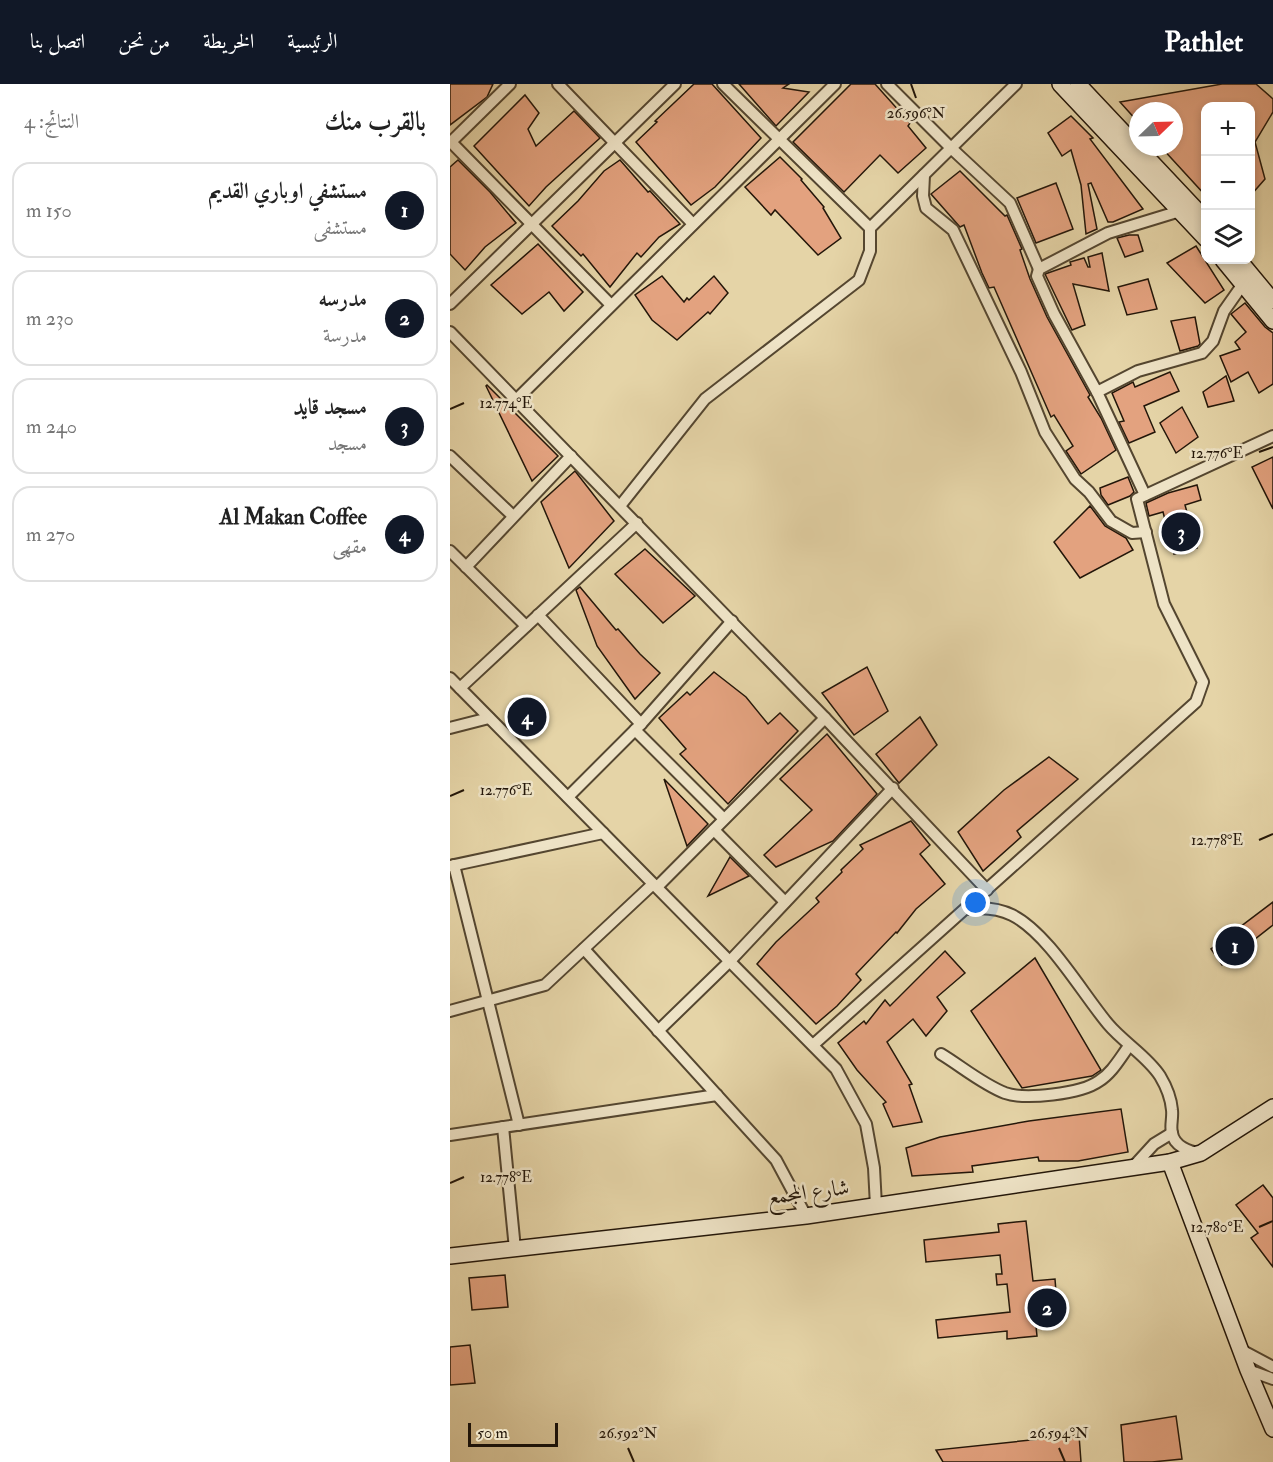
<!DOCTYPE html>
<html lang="ar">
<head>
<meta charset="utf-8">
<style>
  :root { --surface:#fff; --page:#f2f2f2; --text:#222; --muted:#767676; --line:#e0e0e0; --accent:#111827 }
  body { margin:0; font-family:"IM FELL Double Pica",Amiri,serif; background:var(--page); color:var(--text); direction:rtl }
  .controls { position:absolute; right:18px; top:18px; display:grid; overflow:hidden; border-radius:12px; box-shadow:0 3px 9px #0003 }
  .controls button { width:54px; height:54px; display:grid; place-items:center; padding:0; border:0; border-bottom:2px solid var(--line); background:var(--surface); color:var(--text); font:30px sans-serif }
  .compass { position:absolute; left:679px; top:18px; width:54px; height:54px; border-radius:50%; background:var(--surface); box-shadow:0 3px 9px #0003; rotate:67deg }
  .scale { position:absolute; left:18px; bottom:15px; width:90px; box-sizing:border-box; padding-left:6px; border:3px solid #231609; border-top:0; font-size:16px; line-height:21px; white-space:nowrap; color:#231609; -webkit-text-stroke:4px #eee3c6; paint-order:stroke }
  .you { position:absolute; left:526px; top:819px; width:21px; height:21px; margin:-15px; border:4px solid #fff; border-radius:50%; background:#1a73e8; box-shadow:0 0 0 9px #1a73e833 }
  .badge { display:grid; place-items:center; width:39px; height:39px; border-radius:50%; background:var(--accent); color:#fff; font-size:20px; font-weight:700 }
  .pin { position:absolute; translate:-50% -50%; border:3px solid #fff; box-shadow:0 2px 6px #0006 }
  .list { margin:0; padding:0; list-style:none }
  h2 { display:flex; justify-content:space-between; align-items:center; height:78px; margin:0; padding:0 24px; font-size:26px }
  h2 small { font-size:20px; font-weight:400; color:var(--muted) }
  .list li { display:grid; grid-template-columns:39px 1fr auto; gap:18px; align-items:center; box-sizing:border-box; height:96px; margin:0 12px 12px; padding:0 12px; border:2px solid var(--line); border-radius:18px }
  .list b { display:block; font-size:22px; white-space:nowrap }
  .list p { margin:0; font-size:20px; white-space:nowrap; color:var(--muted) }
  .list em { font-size:20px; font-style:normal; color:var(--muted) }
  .icon { flex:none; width:33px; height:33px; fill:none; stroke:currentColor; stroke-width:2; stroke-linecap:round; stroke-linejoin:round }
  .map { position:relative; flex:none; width:823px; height:1378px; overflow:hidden; direction:ltr }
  header { display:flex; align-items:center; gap:36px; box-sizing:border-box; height:84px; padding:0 30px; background:var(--accent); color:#fff }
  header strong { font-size:28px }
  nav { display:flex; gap:33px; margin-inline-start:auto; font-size:21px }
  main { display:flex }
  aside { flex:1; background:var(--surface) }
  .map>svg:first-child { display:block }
  .building { fill:#e3a27f; stroke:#231609; stroke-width:1.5 }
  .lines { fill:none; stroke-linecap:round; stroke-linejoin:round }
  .street-casing { stroke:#544630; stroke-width:14 }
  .secondary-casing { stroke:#231609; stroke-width:18 }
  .street { stroke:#eee3c6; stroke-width:10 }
  .secondary { stroke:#eee3c6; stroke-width:15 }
  .ticks { fill:none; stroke:#231609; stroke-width:2 }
  .labels { text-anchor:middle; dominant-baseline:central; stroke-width:5; stroke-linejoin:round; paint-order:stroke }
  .street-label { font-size:22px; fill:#231609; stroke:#eee3c6 }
  .ticks-label { font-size:15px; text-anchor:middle; fill:#231609; stroke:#eee3c6; stroke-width:5; stroke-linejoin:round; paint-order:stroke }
</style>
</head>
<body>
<header>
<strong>Pathlet</strong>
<nav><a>الرئيسية</a><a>الخريطة</a><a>من نحن</a><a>اتصل بنا</a></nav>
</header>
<main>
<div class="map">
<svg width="823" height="1378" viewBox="0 0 823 1378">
  <rect width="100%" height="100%" fill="#e5d4a7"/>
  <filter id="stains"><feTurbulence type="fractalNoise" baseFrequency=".00333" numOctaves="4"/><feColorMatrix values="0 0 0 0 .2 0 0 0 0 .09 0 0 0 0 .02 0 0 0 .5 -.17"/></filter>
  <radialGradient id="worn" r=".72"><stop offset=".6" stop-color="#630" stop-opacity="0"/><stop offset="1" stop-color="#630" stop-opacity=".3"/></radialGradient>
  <!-- building -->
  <g class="building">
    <path d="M0 0H43L37 13 0 41Z"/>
    <path d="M244 0H262L311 54 265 103 241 121 186 58 207 38 205 37Z"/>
    <path d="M289 0H339L333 4 359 8 326 42Z"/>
    <path d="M401 0H425L460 39 458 42 476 64 448 89 430 71 394 108 343 58Z"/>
    <path d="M772 0H806L823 15V28L805 58 815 95 801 111V22H756V112L711 63H724V27H688V38L670 18Z"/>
    <path d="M75 11 89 29 78 45 86 62 124 27 150 54 96 103 79 122 24 62Z"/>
    <path d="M621 32 643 54 640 55 693 125 663 138H658L641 99 638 100 647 145 636 150 631 101 621 66 612 72 598 49Z"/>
    <path d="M330 73 352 95 351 96 374 123 373 124 391 154 368 171 325 126 321 131 295 103Z"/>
    <path d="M8 76 40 108 66 139 35 163 15 186 0 170V83Z"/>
    <path d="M170 76 198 108 200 107 230 140 209 153 191 173 187 169 160 203 133 170 131 172 102 142 128 117 154 87Z"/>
    <path d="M510 87 555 132 557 131 572 165 570 166 580 195 597 233 640 311 638 313 651 334 666 366 631 390 616 367 623 362 604 331 601 333 544 203 539 204 532 189 514 141 510 143 481 110Z"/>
    <path d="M606 99 623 145 586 159 567 114Z"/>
    <path d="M679 151H688L693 167 675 173 667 154Z"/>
    <path d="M88 160 133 208 114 227 99 208 72 230 41 201Z"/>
    <path d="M746 162 774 206 755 219 717 179Z"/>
    <path d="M652 169 659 207 623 200 635 241 622 246 595 190 621 181 620 178 634 174 638 183H640L638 173Z"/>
    <path d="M212 192 234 218 237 214 239 216 264 192 278 209 260 230 258 228 227 256 202 236 185 211Z"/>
    <path d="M698 195 707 225 677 231 668 203Z"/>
    <path d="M795 219 815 243 823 249V300L809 309 798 288 781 298 770 272 790 265 785 258 796 248 781 230Z"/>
    <path d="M745 233 750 260 748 262 730 267 721 237Z"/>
    <path d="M720 288 729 307 694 322 705 348 679 359 669 338 674 337 662 309 683 298 685 303Z"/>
    <path d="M776 292 784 317 758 323 753 308Z"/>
    <path d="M37 301 108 372 82 397 36 302Z"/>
    <path d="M732 323 748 353 726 369 710 339Z"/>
    <path d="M823 373V425L802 383Z"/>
    <path d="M125 387 164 437 119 484 91 418Z"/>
    <path d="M678 393 684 408 680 412 658 421 651 411 650 404Z"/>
    <path d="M747 401 751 416 735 421 747 464 724 470 713 428 699 432 696 419 718 409Z"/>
    <path d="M640 422 655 442 676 454 683 466 630 494 604 458Z"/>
    <path d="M195 465 245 512 213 539 165 490Z"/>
    <path d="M130 503 166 546 168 545 190 570 210 589 185 615 147 562 126 506Z"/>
    <path d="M417 583 438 627 404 651 372 609Z"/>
    <path d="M264 588 296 613 318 640 330 629 348 647 278 720 230 670 236 665 209 634 237 608 240 611Z"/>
    <path d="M470 633 487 661 449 699 426 670Z"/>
    <path d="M377 650 427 710 383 757 326 783 314 771 362 726 330 695Z"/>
    <path d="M599 673 628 695 567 747 571 753 533 787 508 748 554 706Z"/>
    <path d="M214 695 258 740 237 762Z"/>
    <path d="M461 737 480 761 470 770 495 800 466 825 447 849 446 848 406 890 411 896 387 922 366 940 307 880 326 858 369 818 366 814 392 788 391 786 413 765 410 761Z"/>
    <path d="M280 773 299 792 258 812Z"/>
    <path d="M823 818V841L772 881 761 865Z"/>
    <path d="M495 867 515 889 487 913 497 927 476 952 463 935 437 958 462 1000 459 1001 472 1038 443 1043 433 1020 436 1018 407 986 388 959 414 937 416 940 435 916 440 922Z"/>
    <path d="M585 874 651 986 642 992 572 1004 521 927Z"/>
    <path d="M671 1025 678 1068 628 1077H589L588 1073 522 1082 523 1088 462 1092 456 1064 490 1053 579 1037Z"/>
    <path d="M813 1101 823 1114V1183L801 1154 808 1149 786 1121Z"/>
    <path d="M576 1137 583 1197 605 1195 607 1221 584 1223 587 1252 557 1255V1247L488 1254 486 1236 560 1228 557 1200 547 1201 546 1190H552L550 1171 476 1178 474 1156 549 1148 548 1140Z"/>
    <path d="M55 1191 58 1223 22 1226 19 1194Z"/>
    <path d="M20 1261 25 1299 0 1301V1263Z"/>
    <path d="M726 1332 732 1375 702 1378H674L671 1341Z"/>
    <path d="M629 1351 631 1378H493L486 1366Z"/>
  </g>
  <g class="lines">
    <!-- street casing -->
    <g class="street-casing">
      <g id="street">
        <path d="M108 0 243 140"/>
        <path d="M437 0 501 64 560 119 589 185"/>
        <path d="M0 57 161 221"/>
        <path d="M0 59 60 0"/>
        <path d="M474 91 473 112 476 124 503 146 571 288 595 348 625 395 639 408 661 437 682 449 696 448"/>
        <path d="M420 144 566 0"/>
        <path d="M0 220 225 0"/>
        <path d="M0 248 375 634 537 806"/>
        <path d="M647 308 604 230 587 192 589 185 658 149 730 127"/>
        <path d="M66 316 385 0"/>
        <path d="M0 372 63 432"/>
        <path d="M695 411 647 308 688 287 752 269 763 257 774 227 793 200"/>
        <path d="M170 422 255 315 409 196 420 167V144L273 0"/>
        <path d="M0 467 76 542"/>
        <path d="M16 483 121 372"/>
        <path d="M88 531 191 640"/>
        <path d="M0 594 386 985 416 1040 424 1084 426 1122"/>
        <path d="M10 604 187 439"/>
        <path d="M0 644 39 634"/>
        <path d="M185 646 274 735"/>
        <path d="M118 713 191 640 282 537"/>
        <path d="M264 746 335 818"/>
        <path d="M4 781 69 1041"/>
        <path d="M0 782 153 749"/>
        <path d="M207 803 375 634"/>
        <path d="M517 825C533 823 548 824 562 831 598 849 632 909 658 940 674 959 697 972 710 992 716 1002 721 1014 722 1026 723 1034 720 1042 722 1049 724 1062 739 1068 750 1069"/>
        <path d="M134 865 326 1076 356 1132"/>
        <path d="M0 927 95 901 203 800"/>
        <path d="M208 947 280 877 443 704"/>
        <path d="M363 961 746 618 753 598 714 520 687 415 823 352"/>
        <path d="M491 970C511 982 532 1000 555 1009 575 1016 631 1010 649 997 662 989 670 974 679 962"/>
        <path d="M53 1043 65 1165"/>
        <path d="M0 1051 267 1011"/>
        <path d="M683 1083 704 1060 722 1049"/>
        <path d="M791 1266 823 1283"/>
        <path d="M798 1286 823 1295"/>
      </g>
    </g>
    <!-- secondary casing -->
    <g class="secondary-casing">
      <g id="secondary">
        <path d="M610 0 756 155"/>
        <path d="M628 0 756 136"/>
        <path d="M773 176 823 237"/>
        <path d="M789 176 823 217"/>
        <path d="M720 1078 798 1286 823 1345"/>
        <path d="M0 1172 356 1132 720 1078 751 1069 823 1023"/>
      </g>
    </g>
    <!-- street -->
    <use href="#street" class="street"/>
    <!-- secondary -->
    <use href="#secondary" class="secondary"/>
  </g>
  <!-- ticks -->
  <path class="ticks" d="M461 0 466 14M0 325 14 319M809 368 823 363M0 712 14 706M809 756 823 750M0 1099 14 1093M809 1143 823 1137M178 1364 184 1378M609 1364 615 1378"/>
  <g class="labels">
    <!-- street labels -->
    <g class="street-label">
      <text transform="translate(358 1108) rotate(-7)">شارع المجمع</text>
    </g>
  </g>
  <g class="ticks-label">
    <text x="466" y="34">26.596°N</text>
    <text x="56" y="324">12.774°E</text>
    <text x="767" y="374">12.776°E</text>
    <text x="56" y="711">12.776°E</text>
    <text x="767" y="761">12.778°E</text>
    <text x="56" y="1098">12.778°E</text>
    <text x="767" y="1148">12.780°E</text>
    <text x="178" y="1354">26.592°N</text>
    <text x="609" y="1354">26.594°N</text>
  </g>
  <rect width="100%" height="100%" filter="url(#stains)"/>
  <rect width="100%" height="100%" fill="url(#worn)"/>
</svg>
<div class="controls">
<button>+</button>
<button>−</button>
<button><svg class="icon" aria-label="layers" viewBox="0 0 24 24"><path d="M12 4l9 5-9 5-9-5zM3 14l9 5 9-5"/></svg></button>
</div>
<svg class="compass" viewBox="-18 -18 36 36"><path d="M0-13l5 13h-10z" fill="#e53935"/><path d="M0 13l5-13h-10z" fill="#767676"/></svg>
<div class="scale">50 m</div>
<div class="you"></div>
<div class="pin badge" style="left:785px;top:862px">1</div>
<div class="pin badge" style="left:597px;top:1224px">2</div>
<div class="pin badge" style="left:731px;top:448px">3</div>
<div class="pin badge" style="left:77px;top:633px">4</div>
</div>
<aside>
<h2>بالقرب منك<small>النتائج: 4</small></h2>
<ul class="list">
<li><span class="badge">1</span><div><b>مستشفي اوباري القديم</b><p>مستشفى</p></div><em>150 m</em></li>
<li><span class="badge">2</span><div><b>مدرسه</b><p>مدرسة</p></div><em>230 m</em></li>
<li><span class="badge">3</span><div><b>مسجد قايد</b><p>مسجد</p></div><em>240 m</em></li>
<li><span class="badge">4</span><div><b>Al Makan Coffee</b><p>مقهى</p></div><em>270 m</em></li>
</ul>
</aside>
</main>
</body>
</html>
